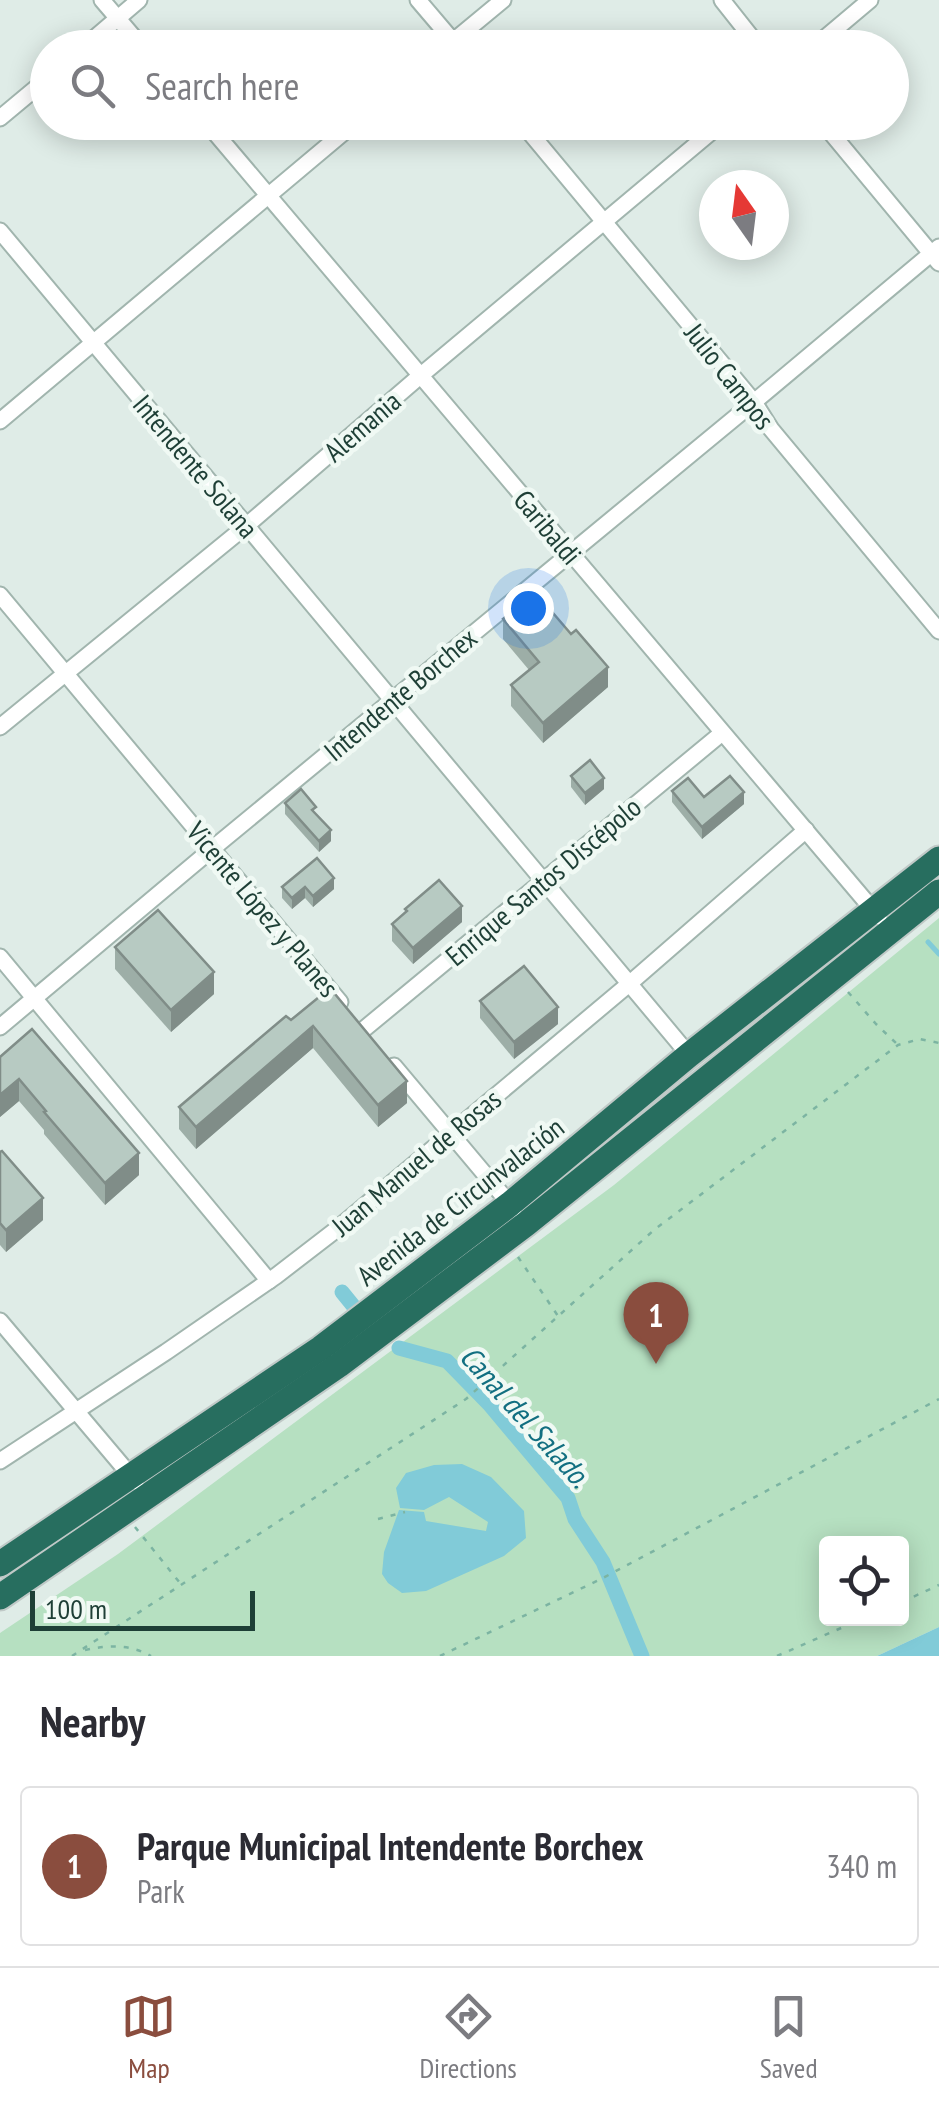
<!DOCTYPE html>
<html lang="en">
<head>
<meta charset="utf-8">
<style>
  :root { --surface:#fff; --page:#f2f2f3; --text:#2b2b33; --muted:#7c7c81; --line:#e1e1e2; --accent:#8a4d3e }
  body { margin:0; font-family:"PT Sans Narrow",sans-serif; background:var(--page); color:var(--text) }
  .controls { position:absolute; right:30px; bottom:30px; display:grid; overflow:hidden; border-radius:10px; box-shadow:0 5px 25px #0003 }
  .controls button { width:90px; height:90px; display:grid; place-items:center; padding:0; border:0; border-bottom:2px solid var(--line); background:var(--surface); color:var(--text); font:50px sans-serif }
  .compass { position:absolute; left:699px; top:170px; width:90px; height:90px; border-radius:50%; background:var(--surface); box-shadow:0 5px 25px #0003; rotate:346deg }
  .scale { position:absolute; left:30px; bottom:25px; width:225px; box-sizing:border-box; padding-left:10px; border:5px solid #1e3f36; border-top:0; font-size:28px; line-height:35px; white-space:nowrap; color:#1e3f36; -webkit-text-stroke:8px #f0f9f4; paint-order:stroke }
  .you { position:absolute; left:528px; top:608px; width:35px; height:35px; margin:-25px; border:8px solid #fff; border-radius:50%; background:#1a73e8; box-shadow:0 0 0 15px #1a73e833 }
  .badge { display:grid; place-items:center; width:65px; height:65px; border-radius:50%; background:var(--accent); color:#fff; font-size:32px; font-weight:700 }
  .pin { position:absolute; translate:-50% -82px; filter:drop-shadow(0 2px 5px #0008) }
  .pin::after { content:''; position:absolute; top:52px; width:35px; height:30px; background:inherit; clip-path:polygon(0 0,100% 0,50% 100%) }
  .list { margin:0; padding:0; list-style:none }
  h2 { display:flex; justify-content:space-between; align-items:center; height:130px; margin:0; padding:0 40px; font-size:42px }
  h2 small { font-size:32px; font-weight:400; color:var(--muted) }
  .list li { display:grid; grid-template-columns:65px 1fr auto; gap:30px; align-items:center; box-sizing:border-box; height:160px; margin:0 20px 20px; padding:0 20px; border:2px solid var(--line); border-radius:10px }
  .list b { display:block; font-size:38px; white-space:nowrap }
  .list p { margin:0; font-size:32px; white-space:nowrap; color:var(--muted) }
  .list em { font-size:32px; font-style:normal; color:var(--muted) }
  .icon { flex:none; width:55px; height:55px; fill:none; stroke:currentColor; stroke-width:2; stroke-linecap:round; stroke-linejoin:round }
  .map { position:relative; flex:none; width:939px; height:1656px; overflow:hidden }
  .search { position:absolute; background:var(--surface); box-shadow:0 5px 25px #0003; left:30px; right:30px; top:30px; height:110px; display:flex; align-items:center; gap:25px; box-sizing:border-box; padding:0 35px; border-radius:55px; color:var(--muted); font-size:38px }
  .sheet { height:310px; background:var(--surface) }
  nav { display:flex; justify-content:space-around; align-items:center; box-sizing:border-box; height:140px; border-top:2px solid var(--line); background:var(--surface); font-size:28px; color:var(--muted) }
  nav a { display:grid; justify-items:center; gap:5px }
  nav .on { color:var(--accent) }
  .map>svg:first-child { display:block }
  .green { fill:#b6e0c1; fill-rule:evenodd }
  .water { fill:#81cbd8 }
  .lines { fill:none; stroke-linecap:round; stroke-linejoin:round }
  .stream { stroke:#81cbd8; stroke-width:5 }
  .canal { stroke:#81cbd8; stroke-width:15 }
  .minor-casing { stroke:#a1b5ae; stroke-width:19 }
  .highway-casing { stroke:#c0c9c7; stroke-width:29 }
  .path { stroke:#7cb4a2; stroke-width:2.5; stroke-dasharray:5 8; stroke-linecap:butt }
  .minor { stroke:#fff; stroke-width:15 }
  .highway { stroke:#276e5f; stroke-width:25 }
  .wall { fill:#9daea7 }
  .shaded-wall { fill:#808d88 }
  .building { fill:#b7cac2; stroke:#808d88; stroke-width:2.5 }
  .labels { text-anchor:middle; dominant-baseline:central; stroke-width:9; stroke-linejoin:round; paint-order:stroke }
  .street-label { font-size:28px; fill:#1e3f36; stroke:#f0f9f4 }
  .water-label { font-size:30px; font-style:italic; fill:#126f81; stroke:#f0f9f4 }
</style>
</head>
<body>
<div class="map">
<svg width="939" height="1656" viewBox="0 0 939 1656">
  <rect width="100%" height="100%" fill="#dfece7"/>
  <!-- green -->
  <path class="green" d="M939 918V1627L877 1656H0V1633L118 1554 614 1185ZM826 1544H902V1618H826Z"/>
  <!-- water -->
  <g class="water">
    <path d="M462 1464 491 1477 524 1511 526 1538 504 1556 426 1591 402 1593 388 1583 382 1574 384 1552 399 1510 424 1512 426 1521 486 1531 488 1522 449 1497 424 1510 400 1508 396 1488 406 1473 434 1465Z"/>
    <path d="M939 1627V1656H877Z"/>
  </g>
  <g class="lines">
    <!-- stream -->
    <path class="stream" d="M928 942 939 954"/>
    <!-- canal -->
    <g class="canal">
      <path d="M342 1292 355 1308"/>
      <path d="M399 1348 447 1361 489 1404 568 1498 575 1519 603 1562 642 1656"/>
    </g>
    <!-- minor casing -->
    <g class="minor-casing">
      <g id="minor">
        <path d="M102 0 143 48"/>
        <path d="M418 0 458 47"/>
        <path d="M722 0 760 48"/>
        <path d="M83 48 139 0"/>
        <path d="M445 48 503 0"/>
        <path d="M813 48 870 0"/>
        <path d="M0 118 48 78"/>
        <path d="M206 122 879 917"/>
        <path d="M521 122 754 402 771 429 939 631"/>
        <path d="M822 122 939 263"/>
        <path d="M0 231 689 1055"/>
        <path d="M0 421 356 122"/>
        <path d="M0 595 340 1002"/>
        <path d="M0 727 246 526 420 376 723 122"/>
        <path d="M0 957 269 1281"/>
        <path d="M0 1027 212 849 754 402 939 247"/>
        <path d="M363 1030 722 733"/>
        <path d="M394 1066 514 1209"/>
        <path d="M0 1321 136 1482"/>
        <path d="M0 1461 166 1352 276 1276 337 1229 629 984 806 830"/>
      </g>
    </g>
    <!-- highway casing -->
    <g class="highway-casing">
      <g id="highway">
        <path d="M0 1564 321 1348 510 1204 689 1055 939 859"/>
        <path d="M0 1597 339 1365 526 1224 939 892"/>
      </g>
    </g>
    <!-- path -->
    <g class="path">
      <path d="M848 992 876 1024 897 1044"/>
      <path d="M518 1257 558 1316"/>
      <path d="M378 1519 405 1512"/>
      <path d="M135 1527 180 1583"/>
      <path d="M902 1602 939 1585"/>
      <path d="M85 1650C108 1645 130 1644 151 1656"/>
      <path d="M72 1656 466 1399 654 1230 898 1045 920 1039 939 1043"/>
      <path d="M440 1656 601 1579 939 1399"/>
      <path d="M777 1656 864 1618"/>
    </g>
    <!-- minor -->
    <use href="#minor" class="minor"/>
    <!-- highway -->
    <use href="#highway" class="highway"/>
  </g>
  <!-- wall -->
  <g class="wall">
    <path d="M503 619 608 687 543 743 511 706V685L529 670 503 639Z"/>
    <path d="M571 776 604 789 585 805 571 787Z"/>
    <path d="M672 791 704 797 744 804 702 839 672 802Z"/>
    <path d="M285 803 316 814 331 841 319 852 285 814Z"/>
    <path d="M317 858 334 889 313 907 305 898 292 909 282 898V887Z"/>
    <path d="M405 909 462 922 413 964 392 941V924L405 913Z"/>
    <path d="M115 947 214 994 171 1032 115 969Z"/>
    <path d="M330 988 407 1103 378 1127 313 1048 196 1149 179 1129V1107Z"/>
    <path d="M480 1001 558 1024 514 1059 480 1018Z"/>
    <path d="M0 1057 139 1175 105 1205 44 1134V1130L19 1101 0 1117Z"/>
    <path d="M0 1152 43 1220 6 1252 0 1245Z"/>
  </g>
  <!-- shaded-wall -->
  <g class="shaded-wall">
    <path d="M608 667V687L543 743V723Z"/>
    <path d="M604 778V789L585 805V793Z"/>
    <path d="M744 792V804L702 839V827Z"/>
    <path d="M331 830V841L319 852V841Z"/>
    <path d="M334 878V889L313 907V896Z"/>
    <path d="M305 887V898L292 909V898Z"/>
    <path d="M462 906V922L413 964V948Z"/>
    <path d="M214 972V994L171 1032V1010Z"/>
    <path d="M558 1007V1024L514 1059V1042Z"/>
    <path d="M313 1026V1048L196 1149V1127Z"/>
    <path d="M19 1079V1101L0 1117V1095Z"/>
    <path d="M407 1081V1103L378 1127V1105Z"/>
    <path d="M139 1153V1175L105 1205V1183Z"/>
    <path d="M43 1198V1220L6 1252V1230Z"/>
  </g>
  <!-- building -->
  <g class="building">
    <path d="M535 592 571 634 576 630 608 667 543 723 511 685 539 662 503 619Z"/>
    <path d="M590 760 604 778 585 793 571 776Z"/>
    <path d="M730 776 744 792 702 827 672 791 688 778 704 797Z"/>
    <path d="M301 789 316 807 312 810 331 830 319 841 285 803Z"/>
    <path d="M317 858 334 878 313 896 305 887 292 898 282 887Z"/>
    <path d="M439 880 462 906 413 948 392 924 407 911 405 909Z"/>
    <path d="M158 910 214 972 171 1010 115 947Z"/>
    <path d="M524 966 558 1007 514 1042 480 1001Z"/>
    <path d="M330 988 407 1081 378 1105 313 1026 196 1127 179 1107 286 1016 291 1020Z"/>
    <path d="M32 1029 139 1153 105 1183 44 1112 46 1111 19 1079 0 1095V1057Z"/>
    <path d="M2 1151 43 1198 6 1230 0 1223V1152Z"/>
  </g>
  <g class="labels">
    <!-- street labels -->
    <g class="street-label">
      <text transform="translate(730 376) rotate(52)">Julio Campos</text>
      <text transform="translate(362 426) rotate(-41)">Alemania</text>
      <text transform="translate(196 466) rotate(50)">Intendente Solana</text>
      <text transform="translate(548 527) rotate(50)">Garibaldi</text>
      <text transform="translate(400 694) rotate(-40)">Intendente Borchex</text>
      <text transform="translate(543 881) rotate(-40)">Enrique Santos Discépolo</text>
      <text transform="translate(263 909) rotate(50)">Vicente López y Planes</text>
      <text transform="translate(416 1162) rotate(-40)">Juan Manuel de Rosas</text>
      <text transform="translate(460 1201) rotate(-38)">Avenida de Circunvalación</text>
    </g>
    <!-- water labels -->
    <g class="water-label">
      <text transform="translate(526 1416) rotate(48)">Canal del Salado.</text>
    </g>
  </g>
</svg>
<div class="controls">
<button><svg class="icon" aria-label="locate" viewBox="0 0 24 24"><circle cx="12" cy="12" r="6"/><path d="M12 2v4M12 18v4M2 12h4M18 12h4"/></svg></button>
</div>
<svg class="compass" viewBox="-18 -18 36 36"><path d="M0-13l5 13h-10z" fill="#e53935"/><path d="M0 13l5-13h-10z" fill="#7c7c81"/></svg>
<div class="scale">100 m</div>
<div class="you"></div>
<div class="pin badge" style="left:656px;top:1364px">1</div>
<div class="search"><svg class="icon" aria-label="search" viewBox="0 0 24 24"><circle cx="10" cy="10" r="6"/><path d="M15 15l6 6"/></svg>Search here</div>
</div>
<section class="sheet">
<h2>Nearby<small></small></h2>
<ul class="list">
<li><span class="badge">1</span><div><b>Parque Municipal Intendente Borchex</b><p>Park</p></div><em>340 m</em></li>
</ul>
</section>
<nav>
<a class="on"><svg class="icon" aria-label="map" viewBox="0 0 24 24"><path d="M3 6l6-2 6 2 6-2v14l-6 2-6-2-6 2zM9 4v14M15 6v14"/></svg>Map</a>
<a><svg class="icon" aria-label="directions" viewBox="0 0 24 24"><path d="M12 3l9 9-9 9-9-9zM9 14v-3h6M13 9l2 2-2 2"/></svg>Directions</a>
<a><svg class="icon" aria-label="saved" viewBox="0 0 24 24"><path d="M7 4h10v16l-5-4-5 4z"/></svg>Saved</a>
</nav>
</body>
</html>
